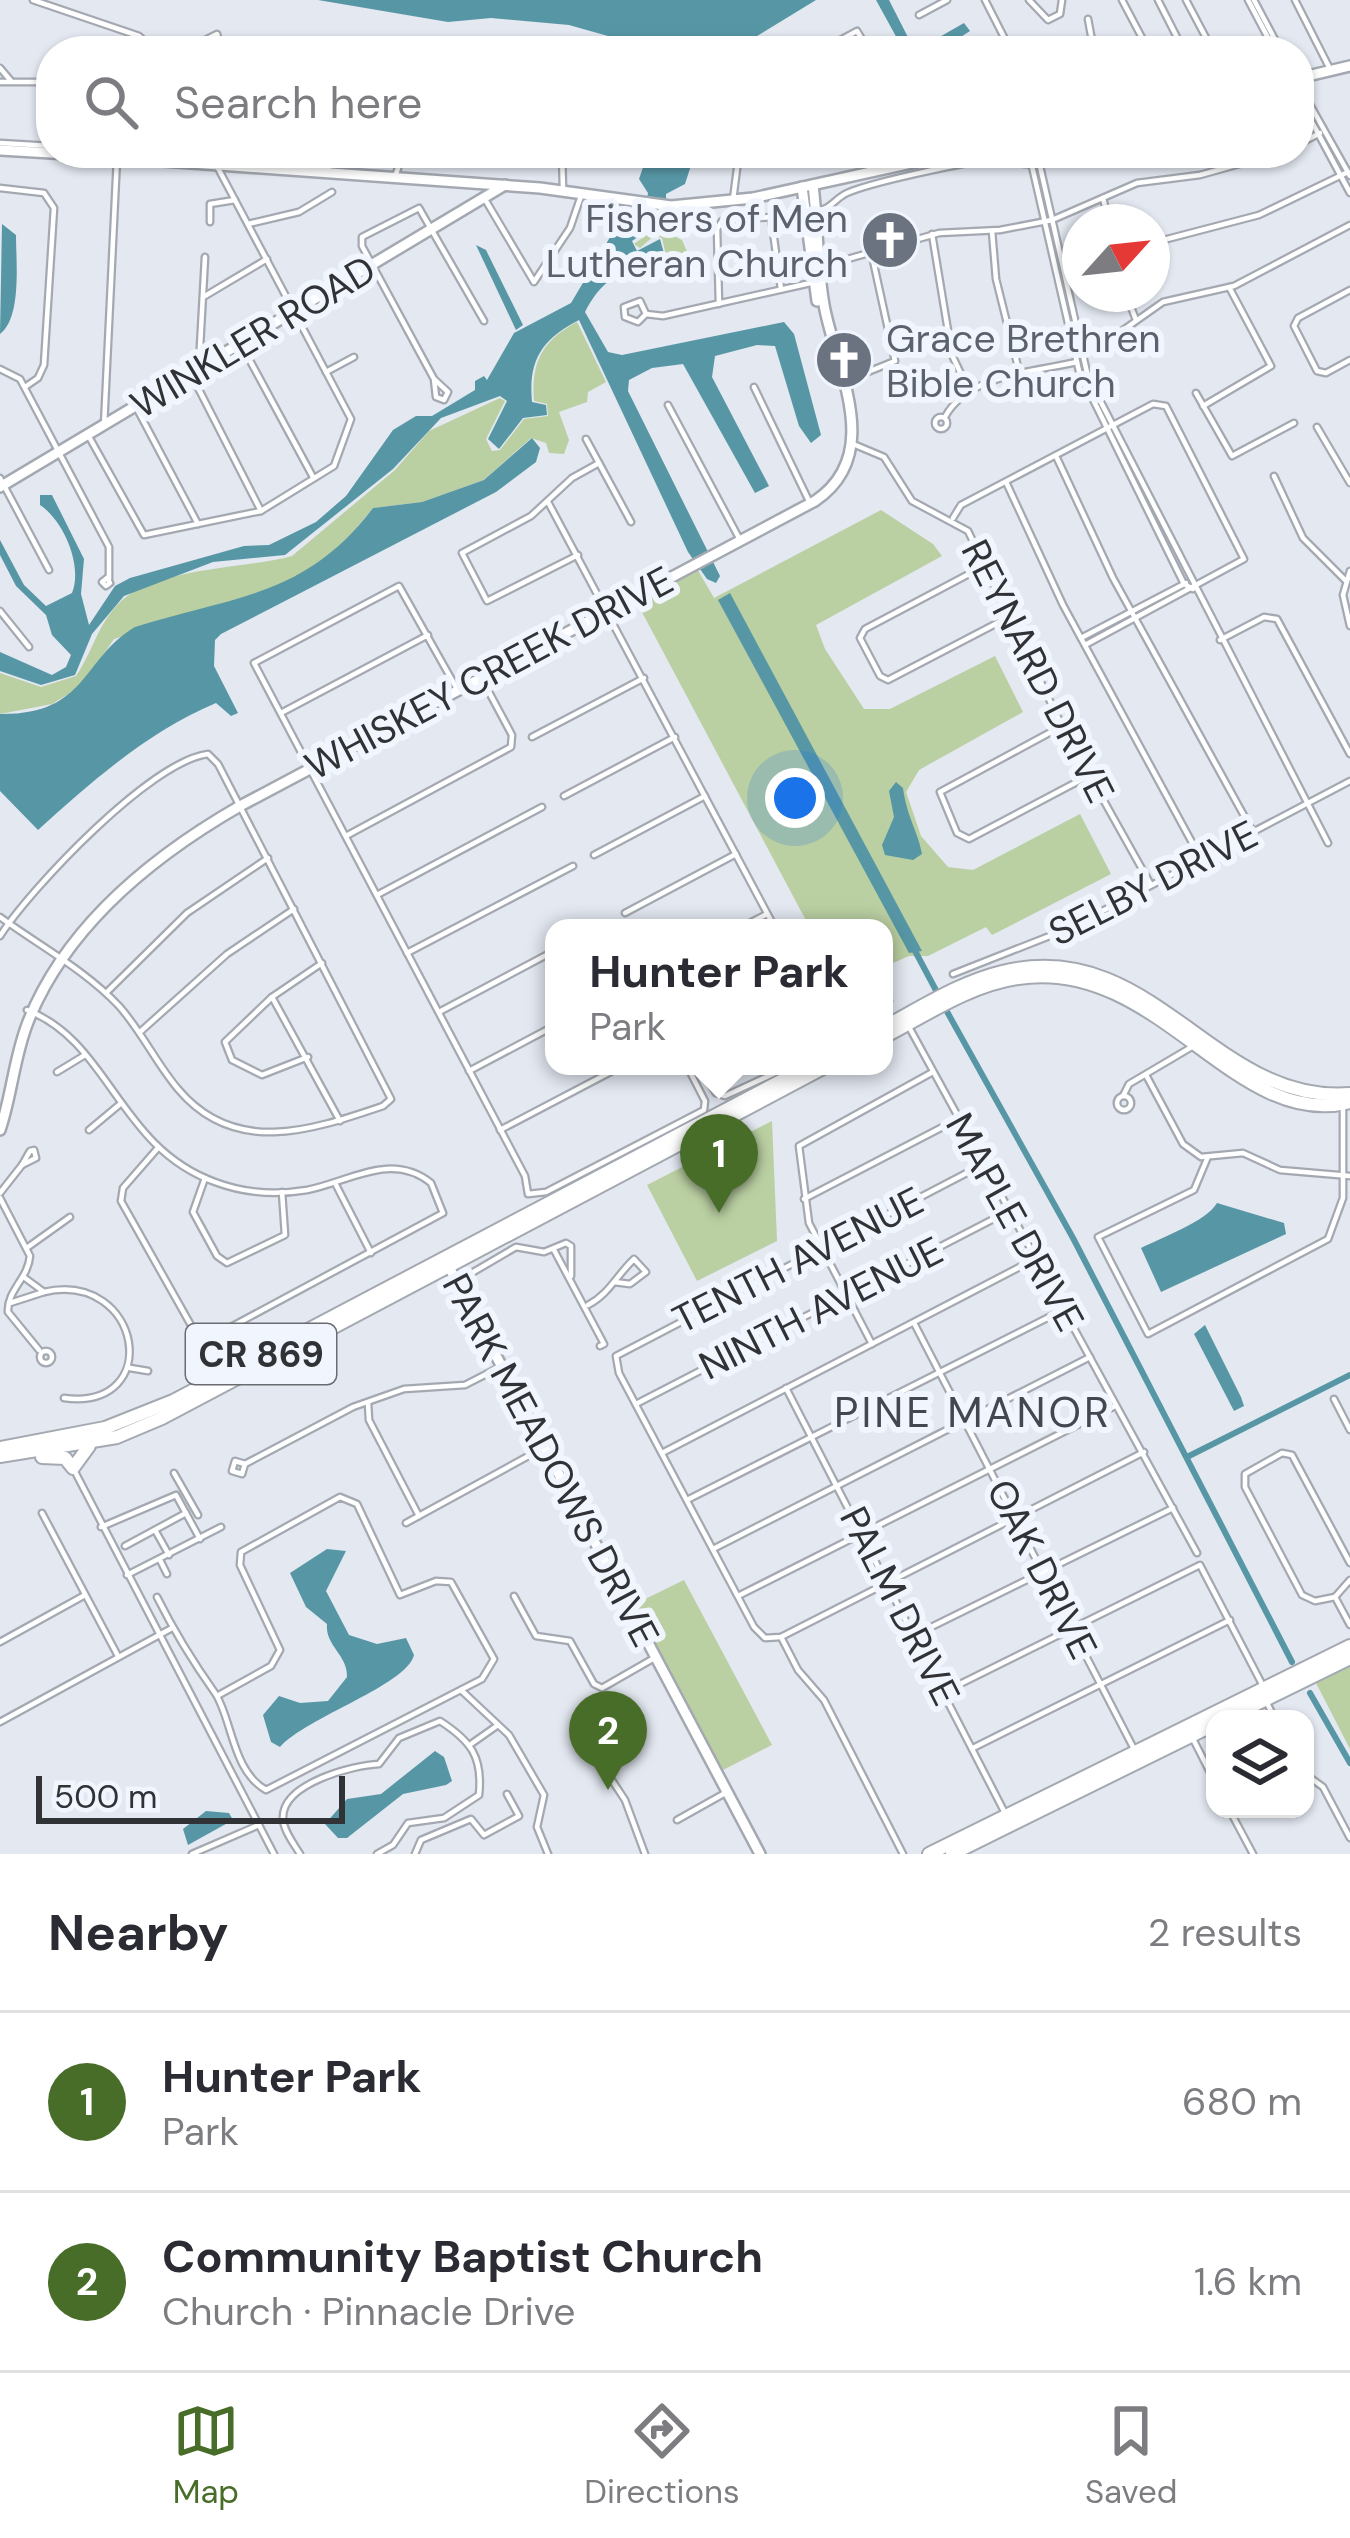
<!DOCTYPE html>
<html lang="en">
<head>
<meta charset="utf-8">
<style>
  :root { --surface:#fff; --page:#f7f7f7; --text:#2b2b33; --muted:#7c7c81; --line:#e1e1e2; --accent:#476d28 }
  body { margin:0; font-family:"DM Sans",sans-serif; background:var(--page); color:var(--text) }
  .controls { position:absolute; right:36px; bottom:36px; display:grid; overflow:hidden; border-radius:24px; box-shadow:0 3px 9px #0004 }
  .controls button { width:108px; height:108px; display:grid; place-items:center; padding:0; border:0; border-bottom:3px solid var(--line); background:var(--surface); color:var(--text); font:60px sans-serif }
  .compass { position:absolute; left:1062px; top:204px; width:108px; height:108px; border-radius:50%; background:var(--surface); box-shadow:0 3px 9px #0004; rotate:63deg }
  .scale { position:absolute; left:36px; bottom:30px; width:309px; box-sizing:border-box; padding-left:12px; border:6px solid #313236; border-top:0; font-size:33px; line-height:42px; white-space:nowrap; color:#313236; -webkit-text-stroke:9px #f0f5fe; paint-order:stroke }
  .you { position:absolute; left:795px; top:798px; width:42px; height:42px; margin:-30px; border:9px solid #fff; border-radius:50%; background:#1a73e8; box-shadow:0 0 0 18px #1a73e833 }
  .badge { display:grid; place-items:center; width:78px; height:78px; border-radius:50%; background:var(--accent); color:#fff; font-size:39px; font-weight:700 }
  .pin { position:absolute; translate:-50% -99px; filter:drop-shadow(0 3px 6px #0008) }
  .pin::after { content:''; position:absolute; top:63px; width:42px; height:36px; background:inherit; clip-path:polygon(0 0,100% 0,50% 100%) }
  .popup { position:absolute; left:545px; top:919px; width:348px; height:156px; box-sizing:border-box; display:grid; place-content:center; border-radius:24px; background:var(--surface); filter:drop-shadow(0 3px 9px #0005); font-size:39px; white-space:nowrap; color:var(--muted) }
  .popup b { font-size:45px; color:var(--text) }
  .popup::after { content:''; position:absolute; left:50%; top:100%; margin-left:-24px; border:24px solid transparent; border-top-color:var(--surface) }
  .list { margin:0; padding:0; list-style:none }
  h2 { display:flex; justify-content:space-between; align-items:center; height:156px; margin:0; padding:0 48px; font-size:51px }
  h2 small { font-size:39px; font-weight:400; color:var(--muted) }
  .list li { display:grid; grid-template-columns:78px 1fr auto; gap:36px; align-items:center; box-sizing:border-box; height:180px; padding:0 48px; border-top:3px solid var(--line) }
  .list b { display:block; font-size:45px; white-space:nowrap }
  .list p { margin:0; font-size:39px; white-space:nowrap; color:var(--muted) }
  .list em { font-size:39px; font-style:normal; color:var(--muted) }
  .icon { flex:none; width:66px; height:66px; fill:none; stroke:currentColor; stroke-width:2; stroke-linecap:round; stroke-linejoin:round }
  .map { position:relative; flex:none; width:1350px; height:1854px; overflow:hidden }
  .search { position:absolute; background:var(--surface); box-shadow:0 3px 9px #0004; left:36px; right:36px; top:36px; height:132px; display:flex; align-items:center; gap:30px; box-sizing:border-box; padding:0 42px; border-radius:48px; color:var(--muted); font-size:45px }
  .sheet { height:516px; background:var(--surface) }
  nav { display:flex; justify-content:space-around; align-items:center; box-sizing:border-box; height:168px; border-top:3px solid var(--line); background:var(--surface); font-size:33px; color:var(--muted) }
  nav a { display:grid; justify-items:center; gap:6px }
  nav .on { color:var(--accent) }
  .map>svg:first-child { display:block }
  .green { fill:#bacfa2 }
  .forest { fill:#adc293 }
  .water { fill:#5797a5 }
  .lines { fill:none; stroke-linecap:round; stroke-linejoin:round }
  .canal { stroke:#5797a5; stroke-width:6 }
  .street-casing { stroke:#a4a9b1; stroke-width:9 }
  .secondary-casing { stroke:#a4a9b1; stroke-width:14 }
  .primary-casing { stroke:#a4a9b1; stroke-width:16 }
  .street { stroke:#fff; stroke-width:4.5 }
  .secondary { stroke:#fff; stroke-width:9 }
  .primary { stroke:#fff; stroke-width:12 }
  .labels { text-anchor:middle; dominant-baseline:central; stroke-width:12; stroke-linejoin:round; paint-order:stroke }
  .shield { fill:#f0f5fe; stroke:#6a6c72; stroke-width:3 }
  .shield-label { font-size:36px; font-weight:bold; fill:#313236 }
  .worship-label { font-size:39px; fill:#5b616d; stroke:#f0f5fe; text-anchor:end }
  .street-label { font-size:39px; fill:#313236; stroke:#f0f5fe }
  .neighbourhood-label { font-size:42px; letter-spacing:3px; fill:#43474e; stroke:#f0f5fe }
</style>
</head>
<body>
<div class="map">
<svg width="1350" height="1854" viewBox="0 0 1350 1854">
  <rect width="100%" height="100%" fill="#e3e8f1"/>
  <!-- green -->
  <g class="green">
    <path d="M666 221 668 233 682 240 688 254 680 272 671 277 662 238 655 235 640 248 634 244Z"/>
    <path d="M577 322 606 382 588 392 587 402 559 412 569 440 564 454 549 453 546 443 531 438 484 480 422 502 373 508 338 550 282 586 114 639 82 686 52 704 0 714V673L41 687 76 676C92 653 97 627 117 605 153 566 248 569 292 556L395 470 429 431 500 398 505 401 486 439 492 451 500 450 524 419 548 416 547 404 534 401C531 361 543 340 577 322Z"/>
    <path d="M881 510 933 544 942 556 816 625 825 649 864 709H890L995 656 1023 712 919 770 906 792 921 836 948 867 973 870 1080 814 1111 874 992 935 986 927 928 956H909L884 967V928H810L635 599 696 567 714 598Z"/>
    <path d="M772 1121 777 1241 697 1281 647 1185Z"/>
    <path d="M684 1580 772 1745 719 1772 631 1606Z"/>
    <path d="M1350 1664V1749L1315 1681Z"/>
  </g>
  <!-- forest -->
  <path class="forest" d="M540 335 542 341C533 352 524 367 509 367L507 359 514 348Z"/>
  <!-- water -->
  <g class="water">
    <path d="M318 0H816L749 41 745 51H661L569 25 491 18 448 22Z"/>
    <path d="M876 0H889L915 51 964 23 970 31 939 51H904Z"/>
    <path d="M648 153H695L685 184 666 194C667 224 655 225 632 241L637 251 660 239 669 272C627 267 605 273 585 312L608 352 622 355 784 322 794 334 821 435 811 443 799 426 775 346 757 345 715 356 712 377 769 486 755 493 683 364 652 368 629 380 628 391 720 576 716 583 707 579 688 552 579 320C542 339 528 360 532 402L546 405 547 415 523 418 499 449 488 439 507 401 500 396 441 418 393 469 285 555 213 562 124 596 92 634 75 675 41 685 0 671V652L52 675 66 667 71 655 52 635 46 615 16 586 0 555V540L24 585 46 606 72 593C83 566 64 521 40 505V495H52L84 559 81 594 89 625 115 586 130 578 244 546 269 545 316 522 346 496 393 430 416 416H432L475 390V381L484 376 487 380 514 333 571 303 622 217 645 211 648 193 639 179Z"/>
    <path d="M2 224 16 235C16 262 22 317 0 334Z"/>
    <path d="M476 245 486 250 523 325 516 330Z"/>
    <path d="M532 438 540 448 536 462 496 492 221 634 215 640 214 666 238 713 231 716 216 703C149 731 92 781 38 830L0 791V714C88 715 81 659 135 627 233 596 306 597 373 508L422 502 484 480Z"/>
    <path d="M730 593 922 951 909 953 718 600Z"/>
    <path d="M896 782 903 788C907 818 918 831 922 854L913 860 885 855 882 845 894 817 889 791Z"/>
    <path d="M1217 1203 1284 1223 1286 1234 1161 1292 1141 1248C1161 1238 1207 1221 1217 1203Z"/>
    <path d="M1205 1325 1241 1397 1244 1406 1234 1411 1194 1334Z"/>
    <path d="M327 1549 346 1551 326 1591 349 1635 377 1644 406 1638 414 1655C407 1685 307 1717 280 1747L271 1742 263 1715 279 1696 300 1703 328 1701 347 1677C348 1655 325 1646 327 1624L306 1607 290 1573Z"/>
    <path d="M435 1751 444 1757 452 1781 446 1785 403 1794 347 1838H338L325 1824 347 1799 381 1794Z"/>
    <path d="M206 1811 229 1813 233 1820 188 1845 183 1829Z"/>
  </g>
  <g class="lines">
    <!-- canal -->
    <g class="canal">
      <path d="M914 949 939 996"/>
      <path d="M945 1008 1073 1238 1292 1662"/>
      <path d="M1187 1457 1350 1375"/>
      <path d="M1310 1693 1350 1763"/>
    </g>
    <!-- street casing -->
    <g class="street-casing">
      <g id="street">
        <path d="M33 0 139 36 155 51"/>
        <path d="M985 0 1011 51"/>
        <path d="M1029 0 1048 20 1060 14 1062 0"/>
        <path d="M1122 0 1149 51"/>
        <path d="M1158 0 1184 51"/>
        <path d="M1186 0 1213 51"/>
        <path d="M1248 0 1275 51"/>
        <path d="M1254 0 1281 51"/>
        <path d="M1295 0 1330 69"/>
        <path d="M919 15 947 0"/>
        <path d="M1088 19 1094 51"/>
        <path d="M332 47 334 51"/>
        <path d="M183 51 217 34 222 51"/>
        <path d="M285 51 286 45"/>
        <path d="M820 51 857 31 869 51"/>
        <path d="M0 68 11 81"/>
        <path d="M0 82H51"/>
        <path d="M1299 85 1350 176"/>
        <path d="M1299 98 1350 193"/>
        <path d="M0 143 51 146"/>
        <path d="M1299 144 1320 133"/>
        <path d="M562 153 563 189"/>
        <path d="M1029 153 1079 371 1184 584 1193 589"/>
        <path d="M1037 153 1088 377 1328 843"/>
        <path d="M254 167 255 153"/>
        <path d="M328 173 330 153"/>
        <path d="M395 177 403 153"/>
        <path d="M0 188 44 193 54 208 44 365 38 378 25 387"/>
        <path d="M1103 198 1109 222"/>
        <path d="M733 200 739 153"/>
        <path d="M486 201 534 282 570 228 582 193"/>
        <path d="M816 211C832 209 834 199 847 193 872 182 958 164 987 160 1013 157 1035 176 1057 153"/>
        <path d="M210 222V204L235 200"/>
        <path d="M248 224 299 212 332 192"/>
        <path d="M992 231 996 279 1020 375"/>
        <path d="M932 234 952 355 969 391"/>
        <path d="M1152 243 1259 215 1348 172"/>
        <path d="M823 266 939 233 1000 230 1052 220 1137 183 1200 175 1279 153"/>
        <path d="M1350 290 1298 318 1294 326 1317 371 1326 373 1350 360"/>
        <path d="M1126 294 1136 320"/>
        <path d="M205 296 267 259"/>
        <path d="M719 304 717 229 722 221 771 217 781 289"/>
        <path d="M646 314 640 301 624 307 625 317 638 322 646 314 663 316 815 282"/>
        <path d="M241 344 313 477"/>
        <path d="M1081 349 1109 340 1163 302 1234 286 1350 225"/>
        <path d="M199 365 205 257"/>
        <path d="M0 369 20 379 109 547V579"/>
        <path d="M326 372 354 357"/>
        <path d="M191 374 261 511"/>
        <path d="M434 379 436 397 444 400 448 392 434 379 362 246V237L419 208 484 321"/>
        <path d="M838 384 895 361 871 251"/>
        <path d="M754 387 809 501"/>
        <path d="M1196 393 1232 456 1294 423"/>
        <path d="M668 405 739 538"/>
        <path d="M1203 406 1271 366 1229 287"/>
        <path d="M136 407 198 524"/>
        <circle cx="941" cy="423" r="6"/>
        <path d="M945 417C968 374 1034 372 1077 362"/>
        <path d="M104 426 117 158"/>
        <path d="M1317 427 1350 483"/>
        <path d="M88 435 144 535 261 511 334 466 351 419 210 153"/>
        <path d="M586 439 631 522"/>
        <path d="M853 444 884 457 912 501 968 531 1062 726 1151 885"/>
        <path d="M1056 456 1113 578 1253 832"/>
        <path d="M1274 476 1303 538 1345 580"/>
        <path d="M0 478 49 570"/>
        <path d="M1006 482 1063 605 1201 859"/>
        <path d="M548 502 775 928"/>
        <path d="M953 518 961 505 1153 404 1166 406 1244 559 1085 645"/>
        <path d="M578 555 487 601 462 553 531 516 572 478 599 463"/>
        <path d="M984 566 865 629 860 638 880 676 888 680 1005 619"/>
        <path d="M1350 571 1343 595 1350 626"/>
        <path d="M107 578 110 583 106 586 102 582Z"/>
        <path d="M0 611 29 647"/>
        <path d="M1081 638 1186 583"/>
        <path d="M1220 640 1264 617 1277 619 1350 754"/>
        <path d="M457 689 399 586 254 663 525 1176 528 1194 546 1192 704 1110 705 1101 687 1066"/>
        <path d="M281 713 428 635"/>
        <path d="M1062 726 940 792 957 833 969 839 1090 775"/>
        <path d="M532 737 644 678"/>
        <path d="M564 796 675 737"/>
        <path d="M346 836 511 747 512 735 482 679"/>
        <path d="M594 855 705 796"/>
        <path d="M377 895 542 807"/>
        <path d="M625 913 736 854"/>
        <path d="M0 917C40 946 85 970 119 1006 142 1032 156 1063 178 1089 235 1157 312 1130 383 1106L391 1099 218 764 208 754C151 761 31 888 0 936"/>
        <path d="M598 928 604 925"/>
        <path d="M740 928 767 914"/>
        <path d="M407 953 573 866"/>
        <path d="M953 974 1070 928 1350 781"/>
        <path d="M107 992 187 913 268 858"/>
        <path d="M272 997 340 1121"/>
        <path d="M884 1008 889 1001"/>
        <path d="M27 1010C110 1042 118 1147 215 1182 244 1193 277 1195 307 1190 349 1182 391 1151 431 1183L443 1213 201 1343 121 1201 123 1188 157 1149"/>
        <path d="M439 1012 554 951"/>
        <path d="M909 1027 1197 1553"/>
        <path d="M140 1032 227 954 294 909"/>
        <path d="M308 1057 262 1075 232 1060 225 1042 272 997 322 963"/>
        <path d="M699 1066 716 1093 725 1096 790 1066"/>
        <path d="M469 1071 554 1026"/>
        <path d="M57 1072 85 1055"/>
        <path d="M1146 1075 1183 1144 1201 1157 1243 1153 1280 1170 1350 1176"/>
        <path d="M1123 1096 1129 1084 1195 1045"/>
        <circle cx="1124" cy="1103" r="7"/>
        <path d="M89 1130 119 1105"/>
        <path d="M500 1130 622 1066"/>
        <path d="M34 1150 36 1158 22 1165 30 1151Z"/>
        <path d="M1207 1159 1194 1190 1098 1237 1148 1334 1328 1239 1343 1198V1105"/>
        <path d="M982 1165 616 1356 619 1373 754 1627 765 1638 781 1637 1144 1452"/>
        <path d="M205 1178 193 1212 217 1256 227 1263 285 1235 282 1192"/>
        <path d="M335 1183 371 1253"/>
        <path d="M0 1193 22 1165"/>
        <path d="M0 1198 30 1256C28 1279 7 1290 8 1312L39 1350"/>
        <path d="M804 1199 958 1119"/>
        <path d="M28 1247 70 1217"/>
        <path d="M554 1250 604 1344 600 1346"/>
        <path d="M25 1278 44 1292C142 1270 165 1411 64 1398"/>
        <path d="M458 1281 516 1247 544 1252 566 1243 571 1246V1276"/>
        <path d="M10 1303 44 1292"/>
        <path d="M588 1305C609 1294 617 1275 634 1259L646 1272 630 1284 614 1282"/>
        <path d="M914 1323 1134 1749"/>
        <path d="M872 1344 809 1223 799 1146 931 1073"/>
        <circle cx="46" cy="1357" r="6"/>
        <path d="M130 1368 148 1371"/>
        <path d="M786 1388 1006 1815"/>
        <path d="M1334 1399 1350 1430"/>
        <path d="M368 1403 369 1420 419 1516"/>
        <path d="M636 1404 1007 1212"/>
        <path d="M662 1453 1035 1259"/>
        <path d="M245 1464 242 1474 232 1471 235 1461 245 1464 353 1407 404 1389 465 1385 502 1366"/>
        <path d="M73 1468 274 1854"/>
        <path d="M174 1473 198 1515"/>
        <path d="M687 1500 1065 1309"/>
        <path d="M42 1513 118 1656"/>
        <path d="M406 1523 543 1448"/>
        <path d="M101 1527 176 1495 200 1539"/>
        <path d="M155 1530 169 1555"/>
        <path d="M125 1546 186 1513"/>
        <path d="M715 1548 1090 1357"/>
        <path d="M160 1560 167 1574"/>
        <path d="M127 1575 221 1527"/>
        <path d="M740 1595 1115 1406"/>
        <path d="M514 1596 536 1636 570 1641 594 1684 602 1688 656 1657"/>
        <path d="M157 1597C174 1631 193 1662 215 1693 232 1718 232 1771 266 1790L482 1679 494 1659 451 1582 436 1581 400 1595 357 1504 340 1497 241 1552 240 1565 280 1650 271 1666 217 1696"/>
        <path d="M1335 1597 1315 1601 1302 1595 1245 1487V1474L1282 1453 1292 1455 1350 1563"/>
        <path d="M1335 1597 1350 1625"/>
        <path d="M1335 1597 1350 1580"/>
        <path d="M915 1635 1173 1508"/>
        <path d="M781 1637 798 1670 824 1700 903 1854"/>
        <path d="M0 1642 85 1595"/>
        <path d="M461 1690 509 1735 544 1795 537 1827 548 1854"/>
        <path d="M946 1691 1200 1565 1263 1686"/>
        <path d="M1267 1703 1275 1719"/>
        <path d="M0 1722 172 1628"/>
        <path d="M584 1736 592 1739 590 1747 582 1745Z"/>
        <path d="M1192 1737 1215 1782"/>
        <path d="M471 1744 498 1725"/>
        <path d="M590 1747 625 1800 645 1854"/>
        <path d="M973 1748 1230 1620"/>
        <path d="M1305 1774 1323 1787 1350 1838"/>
        <path d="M1229 1809 1253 1854"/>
        <path d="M677 1820 727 1792"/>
        <path d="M192 1854 259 1825"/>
        <path d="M300 1854C294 1844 283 1830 283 1818 282 1783 354 1765 379 1764L399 1738 440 1721C471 1741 483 1757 479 1795L444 1818 408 1823 393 1845 377 1854"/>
        <path d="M415 1854 421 1840 471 1819 484 1835 519 1816 507 1794"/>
      </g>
    </g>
    <!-- secondary casing -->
    <g class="secondary-casing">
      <g id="secondary">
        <path d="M1299 78 1350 66"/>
        <path d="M0 150 51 153"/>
        <path d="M52 153 540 188 671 206 753 198 957 153"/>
        <path d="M802 187 817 301"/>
        <path d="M0 487 505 185"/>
        <path d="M0 1130C12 1095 14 1057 28 1022 66 926 153 856 240 806L815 501C885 454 836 370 824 305 817 266 818 225 813 185"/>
        <path d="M448 1265 760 1854"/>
      </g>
    </g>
    <!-- primary casing -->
    <g class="primary-casing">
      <g id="primary">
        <path d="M884 1027C922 1007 960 982 1002 972 1153 935 1213 1105 1350 1094"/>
        <path d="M884 1037C926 1015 970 985 1018 978 1158 956 1235 1132 1350 1102"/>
        <path d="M1 1448 105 1428 173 1401 809 1066"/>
        <path d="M0 1456 117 1437 162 1418 827 1066"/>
        <path d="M42 1457 65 1458 73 1468 89 1446"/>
        <path d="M1226 1719 1350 1658"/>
        <path d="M929 1854 1350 1646"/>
        <path d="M952 1854 1215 1724"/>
      </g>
    </g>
    <!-- street -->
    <use href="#street" class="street"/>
    <!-- secondary -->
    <use href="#secondary" class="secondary"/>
    <!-- primary -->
    <use href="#primary" class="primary"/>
  </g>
  <!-- icons -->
  <defs>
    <g id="church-disc" transform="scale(3)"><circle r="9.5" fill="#6b7280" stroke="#f0f5fe"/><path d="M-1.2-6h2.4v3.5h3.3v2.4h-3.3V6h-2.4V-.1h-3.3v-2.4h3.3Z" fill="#fff"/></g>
  </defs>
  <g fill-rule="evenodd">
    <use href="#church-disc" x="890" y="240"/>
    <use href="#church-disc" x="844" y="360"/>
  </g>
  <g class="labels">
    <!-- shield labels -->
    <rect class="shield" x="186" y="1324" width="150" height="60" rx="9"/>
    <g class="shield-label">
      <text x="261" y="1354">CR 869</text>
    </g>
    <!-- worship labels -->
    <g class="worship-label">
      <text x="848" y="218">Fishers of Men<tspan x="848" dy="45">Lutheran Church</tspan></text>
      <text x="886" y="338" text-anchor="start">Grace Brethren<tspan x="886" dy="45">Bible Church</tspan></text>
    </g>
    <!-- street labels -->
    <g class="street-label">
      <text transform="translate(253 337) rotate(-31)">WINKLER ROAD</text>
      <text transform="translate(1038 671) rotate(63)">REYNARD DRIVE</text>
      <text transform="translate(489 673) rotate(-28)">WHISKEY CREEK DRIVE</text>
      <text transform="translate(1153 883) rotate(-27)">SELBY DRIVE</text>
      <text transform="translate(1015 1222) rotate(61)">MAPLE DRIVE</text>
      <text transform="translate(798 1260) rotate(-27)">TENTH AVENUE</text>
      <text transform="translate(821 1308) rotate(-27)">NINTH AVENUE</text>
      <text transform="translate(551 1460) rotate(62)">PARK MEADOWS DRIVE</text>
      <text transform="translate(1042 1569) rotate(63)">OAK DRIVE</text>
      <text transform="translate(900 1606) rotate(63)">PALM DRIVE</text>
    </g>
    <!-- neighbourhood labels -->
    <g class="neighbourhood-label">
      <text x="973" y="1412">PINE MANOR</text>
    </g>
  </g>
</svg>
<div class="controls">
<button><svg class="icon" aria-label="layers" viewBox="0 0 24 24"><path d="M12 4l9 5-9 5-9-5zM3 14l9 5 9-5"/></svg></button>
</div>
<svg class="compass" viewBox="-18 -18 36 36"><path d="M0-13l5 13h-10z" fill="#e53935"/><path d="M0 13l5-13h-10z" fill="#7c7c81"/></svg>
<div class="scale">500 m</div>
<div class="you"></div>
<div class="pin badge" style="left:719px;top:1213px">1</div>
<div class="popup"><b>Hunter Park</b>Park</div>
<div class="pin badge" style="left:608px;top:1790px">2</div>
<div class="search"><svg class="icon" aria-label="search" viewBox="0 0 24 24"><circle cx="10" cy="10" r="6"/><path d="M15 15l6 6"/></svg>Search here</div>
</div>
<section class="sheet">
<h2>Nearby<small>2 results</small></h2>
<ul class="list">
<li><span class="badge">1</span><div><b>Hunter Park</b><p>Park</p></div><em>680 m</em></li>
<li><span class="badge">2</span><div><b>Community Baptist Church</b><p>Church · Pinnacle Drive</p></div><em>1.6 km</em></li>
</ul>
</section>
<nav>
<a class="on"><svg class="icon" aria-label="map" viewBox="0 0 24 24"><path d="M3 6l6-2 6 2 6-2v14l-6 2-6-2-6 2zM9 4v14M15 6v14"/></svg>Map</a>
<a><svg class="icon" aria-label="directions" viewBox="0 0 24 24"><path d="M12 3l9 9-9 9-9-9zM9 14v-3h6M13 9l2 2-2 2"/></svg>Directions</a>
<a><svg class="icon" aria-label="saved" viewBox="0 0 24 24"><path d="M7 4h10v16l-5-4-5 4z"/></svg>Saved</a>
</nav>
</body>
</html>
